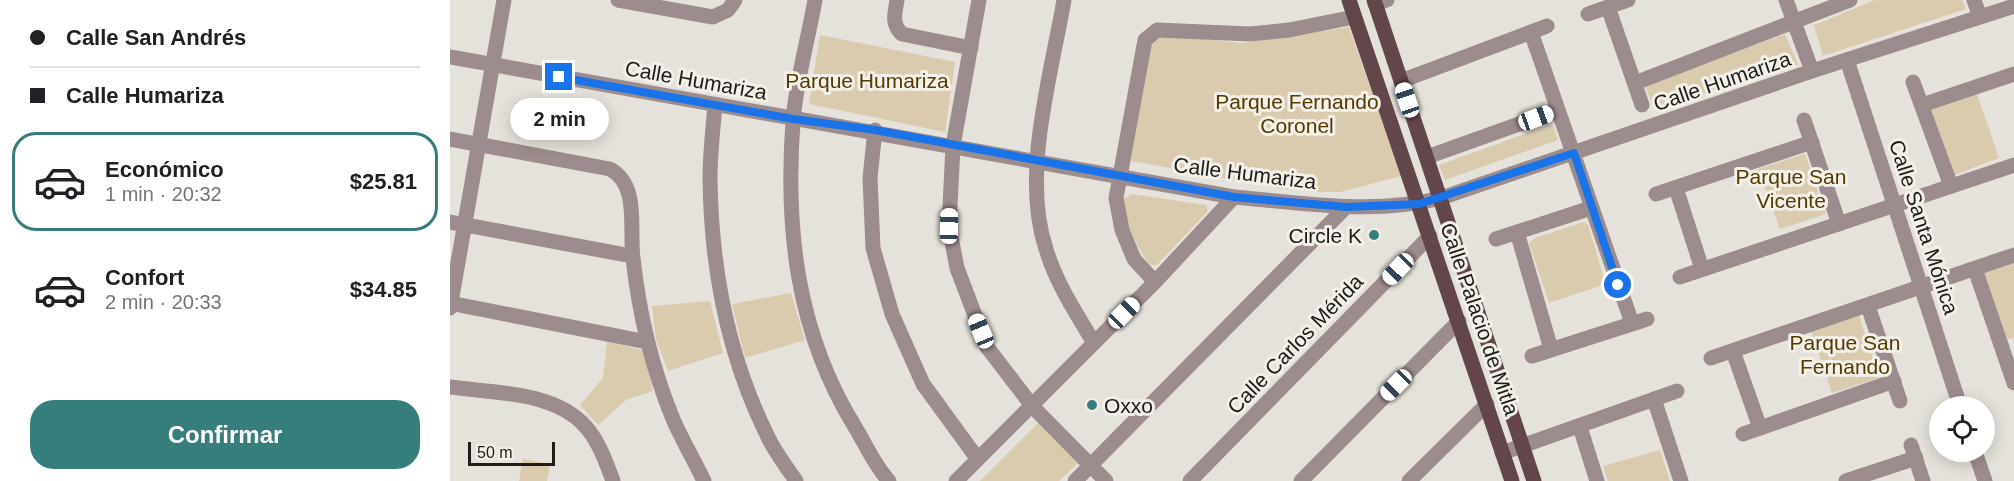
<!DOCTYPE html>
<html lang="es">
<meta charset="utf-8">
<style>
body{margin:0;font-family:Helvetica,sans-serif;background:#f6f6f6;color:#202124;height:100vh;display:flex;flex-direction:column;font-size:22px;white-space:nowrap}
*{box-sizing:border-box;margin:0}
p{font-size:20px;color:#757577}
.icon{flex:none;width:33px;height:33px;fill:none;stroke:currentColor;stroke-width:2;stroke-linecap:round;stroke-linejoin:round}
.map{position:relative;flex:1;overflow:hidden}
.details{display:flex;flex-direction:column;background:#fff;width:450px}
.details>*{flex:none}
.top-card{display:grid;align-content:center;height:132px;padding:0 30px;background:#fff}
.fabs{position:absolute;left:1479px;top:396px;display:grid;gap:12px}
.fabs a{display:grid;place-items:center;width:66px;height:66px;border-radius:50%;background:#fff;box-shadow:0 3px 15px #0003;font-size:30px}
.scale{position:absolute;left:18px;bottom:15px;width:87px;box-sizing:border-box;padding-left:6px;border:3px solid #1d1c19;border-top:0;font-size:16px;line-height:21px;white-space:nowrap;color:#1d1c19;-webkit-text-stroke:4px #f3efe9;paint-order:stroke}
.end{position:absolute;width:27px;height:27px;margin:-14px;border:8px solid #1a73e8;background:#fff;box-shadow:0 0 0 3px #fff}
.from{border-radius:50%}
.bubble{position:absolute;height:42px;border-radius:21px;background:#fff;box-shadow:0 3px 15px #0003;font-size:20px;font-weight:600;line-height:42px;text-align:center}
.car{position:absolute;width:18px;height:36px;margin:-18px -9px;border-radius:8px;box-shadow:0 0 4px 2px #0007;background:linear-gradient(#fff 24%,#345 0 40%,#fff 0 76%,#345 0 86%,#fff 0)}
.top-card b{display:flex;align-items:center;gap:21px;height:57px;font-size:22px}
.top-card b+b{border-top:2px solid #e0e0e0}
.top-card i{width:15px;height:15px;background:#202124}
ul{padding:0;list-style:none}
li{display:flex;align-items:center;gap:18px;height:99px;margin:0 12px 9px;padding:0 18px;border:3px solid transparent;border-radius:24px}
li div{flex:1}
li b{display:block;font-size:22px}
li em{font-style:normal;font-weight:600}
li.selected{border-color:#367e7b}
li>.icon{width:54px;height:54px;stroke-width:1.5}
.cta{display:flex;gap:12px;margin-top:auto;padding:12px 30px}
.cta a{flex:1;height:69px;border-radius:24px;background:#367e7b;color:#fff;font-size:24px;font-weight:600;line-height:69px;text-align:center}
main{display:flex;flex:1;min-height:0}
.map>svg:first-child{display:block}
.green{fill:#dacbaf}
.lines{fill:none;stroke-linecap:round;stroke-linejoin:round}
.minor{stroke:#9d8c8e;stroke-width:15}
.major{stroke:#63464a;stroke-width:15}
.route{stroke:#1a73e8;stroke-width:8}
.poi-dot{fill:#367e7b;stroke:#f3efe9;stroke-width:2}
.labels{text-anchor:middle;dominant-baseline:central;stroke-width:6;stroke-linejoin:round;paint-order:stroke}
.street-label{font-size:21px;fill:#1d1c19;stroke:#f3efe9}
.park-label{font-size:21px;fill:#533b00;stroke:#f3efe9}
.poi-label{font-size:21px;fill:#1d1c19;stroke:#f3efe9;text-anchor:end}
</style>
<main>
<section class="details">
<div class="top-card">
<b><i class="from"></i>Calle San Andrés</b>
<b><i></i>Calle Humariza</b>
</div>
<ul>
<li class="selected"><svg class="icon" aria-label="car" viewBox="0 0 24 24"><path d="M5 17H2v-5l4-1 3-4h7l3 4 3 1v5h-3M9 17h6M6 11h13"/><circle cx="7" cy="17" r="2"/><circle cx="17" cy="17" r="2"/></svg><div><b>Económico</b><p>1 min · 20:32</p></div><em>$25.81</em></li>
<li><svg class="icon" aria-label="car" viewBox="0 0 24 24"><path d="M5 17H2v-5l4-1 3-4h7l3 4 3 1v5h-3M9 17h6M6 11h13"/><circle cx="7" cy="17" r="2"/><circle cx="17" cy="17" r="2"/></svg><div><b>Confort</b><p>2 min · 20:33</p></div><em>$34.85</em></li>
</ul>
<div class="cta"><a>Confirmar</a></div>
</section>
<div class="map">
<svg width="1564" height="481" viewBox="0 0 1564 481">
<rect width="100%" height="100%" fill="#e5e2db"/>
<g class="green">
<polygon points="1425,0 1512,0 1516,9 1373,56 1364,25"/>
<polygon points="899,27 951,176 890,192 870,192 834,189 681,161 693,58 699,46 707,39 720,36 793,43"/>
<polygon points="1335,34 1348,65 1204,109 1195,85"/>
<polygon points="370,35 505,62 495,132 359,104"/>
<polygon points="1527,94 1549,158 1504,175 1481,109"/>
<polygon points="1102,124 1108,140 995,180 989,165"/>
<polygon points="1355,154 1376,214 1330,229 1308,169"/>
<path d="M682 194 756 205 758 211 707 265H700C686 246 675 224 673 199Z"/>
<polygon points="1133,222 1138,225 1156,284 1099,303 1079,243 1085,238"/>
<polygon points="1564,262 1564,338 1556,340 1533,273"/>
<polygon points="341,293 355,340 295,358 282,304"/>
<polygon points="260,301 273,353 218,371 206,340 202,306"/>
<polygon points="1409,315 1429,378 1382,393 1361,331"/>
<polygon points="157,342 193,350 203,391 176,400 148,425 130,405 153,378"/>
<polygon points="589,422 629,462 609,481 530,481"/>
<polygon points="1210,450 1220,481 1158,481 1153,466"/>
<polygon points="73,459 100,464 97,481 69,481"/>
</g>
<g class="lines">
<g class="minor">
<polyline points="168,0 263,17 278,10 285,0"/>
<path d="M365 0C358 40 346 81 343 121 335 230 347 333 405 427 416 445 425 466 439 481"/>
<path d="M447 0C445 13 441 24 452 34L521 48"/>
<polyline points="529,0 503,146 499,226 507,268 537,347 583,407 656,481"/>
<path d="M614 0C601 76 571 175 596 249 606 283 626 313 644 343"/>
<polyline points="1336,0 1362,71"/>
<polyline points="1524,0 1530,17"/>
<polyline points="925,4 937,0"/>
<polyline points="1158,7 1192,105"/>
<polyline points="1138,14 1178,0"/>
<polyline points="1081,32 1182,323"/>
<path d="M0 57 784 197C852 203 924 215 991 198L1362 71 1564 6"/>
<polyline points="1397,60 1510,406"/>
<polyline points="951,81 1097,26"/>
<polyline points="1463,82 1501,186"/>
<polyline points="1185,83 1400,0"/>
<path d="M265 105C263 129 260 154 260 178 261 266 278 356 317 435 324 451 336 466 346 481"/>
<polyline points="1472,105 1564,74"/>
<polyline points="1354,120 1389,224"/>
<polyline points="425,130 420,178 423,248 442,314 473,384 527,458"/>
<path d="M0 139 160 169C190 185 179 229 183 258 189 313 202 368 223 419 232 440 244 460 254 481"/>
<polyline points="977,157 1108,110"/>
<polyline points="1226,188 1252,269"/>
<polyline points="1206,194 1362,142"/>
<polyline points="0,222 182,256"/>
<polyline points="1067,232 1101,349"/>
<polyline points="1046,239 1141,208"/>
<polyline points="1525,269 1564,383"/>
<polyline points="1230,277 1564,165"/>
<polyline points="705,282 684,259 672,230 666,198 695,40 707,30 800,34 839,30 904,17"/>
<polyline points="0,303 197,342"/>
<polyline points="1418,306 1450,401"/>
<polyline points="0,308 54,0"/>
<polyline points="1283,351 1310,428"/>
<polyline points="1082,356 1197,319"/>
<polyline points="1261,358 1564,255"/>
<path d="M0 387C43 393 105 391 136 427 149 442 156 462 163 481"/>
<polyline points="1204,399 1231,481"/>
<polyline points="1130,427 1147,481"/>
<polyline points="1293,434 1444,381"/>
<polyline points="1461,445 1473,481"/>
<polyline points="1525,452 1535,481"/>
<polyline points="1052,453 1227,391"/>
<polyline points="506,481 705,282 784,197"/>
<polyline points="625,481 896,207"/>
<polyline points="740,481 980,236"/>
<polyline points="851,481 1009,321"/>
<polyline points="959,481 1037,404"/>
<polyline points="1396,481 1466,458"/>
</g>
<g class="major">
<polyline points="899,0 1062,481"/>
<polyline points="924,0 1084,481"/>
</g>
</g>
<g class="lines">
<polyline class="route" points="109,77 343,119 425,130 784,197 896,207 969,204 1124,153 1168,285"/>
</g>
<g class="poi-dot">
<circle cx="924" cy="235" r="6"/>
<circle cx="642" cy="405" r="6"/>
</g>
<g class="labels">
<g class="street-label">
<text transform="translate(246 80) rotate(10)">Calle Humariza</text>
<text transform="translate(1272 81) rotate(-19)">Calle Humariza</text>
<text transform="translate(795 173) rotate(7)">Calle Humariza</text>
<text transform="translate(1474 227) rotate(72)">Calle Santa Mónica</text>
<text transform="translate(1030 319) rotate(71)">Calle Palacio de Mitla</text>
<text transform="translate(845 344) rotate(-46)">Calle Carlos Mérida</text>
</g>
<g class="park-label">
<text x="417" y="80">Parque Humariza</text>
<text x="847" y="101">Parque Fernando<tspan x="847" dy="24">Coronel</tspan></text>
<text x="1341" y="176">Parque San<tspan x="1341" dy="24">Vicente</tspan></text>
<text x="1395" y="342">Parque San<tspan x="1395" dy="24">Fernando</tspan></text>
</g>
<g class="poi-label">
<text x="912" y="235">Circle K</text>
<text x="654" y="405" text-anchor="start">Oxxo</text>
</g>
</g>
</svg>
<div class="fabs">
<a><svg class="icon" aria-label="locate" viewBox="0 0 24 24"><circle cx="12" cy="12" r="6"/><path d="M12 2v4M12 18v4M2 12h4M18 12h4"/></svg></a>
</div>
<div class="scale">50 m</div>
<i class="end from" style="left:1168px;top:285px"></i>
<i class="end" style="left:109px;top:77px"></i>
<div class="bubble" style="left:60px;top:98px;width:99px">2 min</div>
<i class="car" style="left:957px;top:100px;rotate:341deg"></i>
<i class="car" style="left:1086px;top:118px;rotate:70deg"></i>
<i class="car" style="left:499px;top:226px;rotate:1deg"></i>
<i class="car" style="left:948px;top:269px;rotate:224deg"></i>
<i class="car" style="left:674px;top:313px;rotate:45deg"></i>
<i class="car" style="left:531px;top:331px;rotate:337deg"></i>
<i class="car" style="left:946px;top:385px;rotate:225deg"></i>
</div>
</main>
